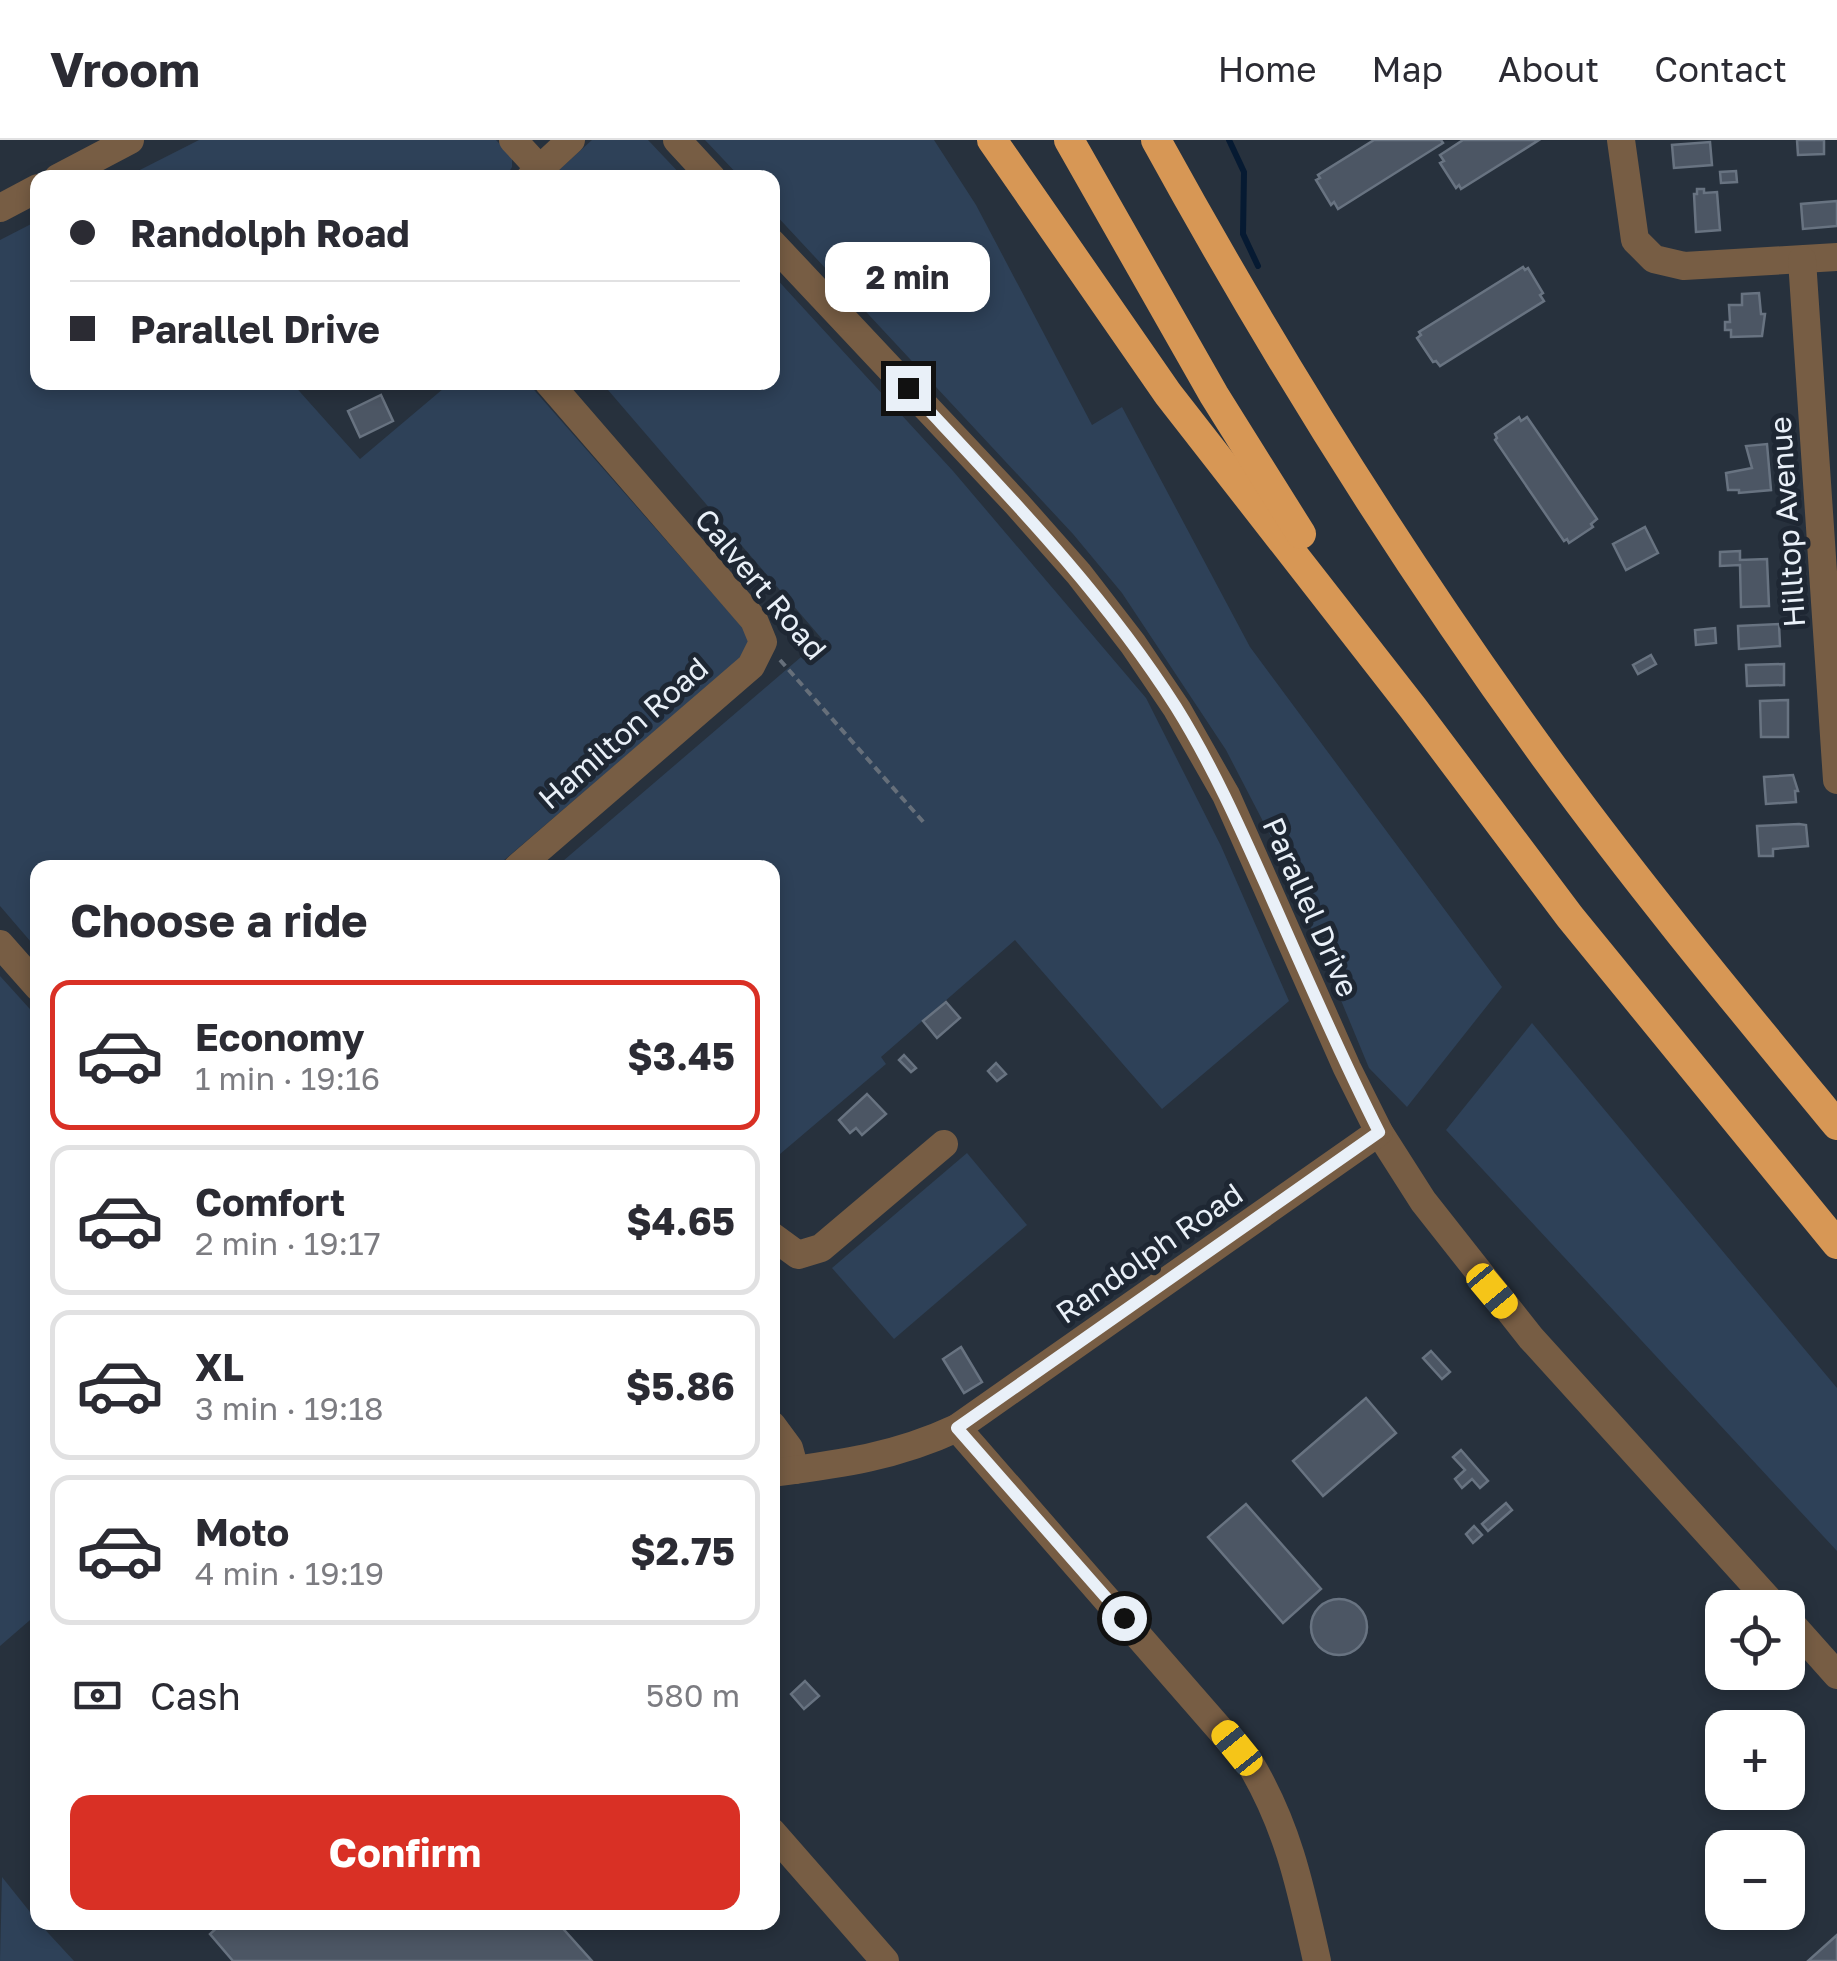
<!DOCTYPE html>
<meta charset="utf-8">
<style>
body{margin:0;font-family:"Golos Text",sans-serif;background:#f2f2f3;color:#2b2b33;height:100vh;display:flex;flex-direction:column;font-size:38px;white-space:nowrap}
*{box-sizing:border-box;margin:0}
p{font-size:32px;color:#7c7c81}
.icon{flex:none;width:55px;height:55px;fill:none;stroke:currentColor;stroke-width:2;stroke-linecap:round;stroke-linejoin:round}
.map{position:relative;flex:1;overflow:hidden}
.details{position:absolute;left:30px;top:720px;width:750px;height:1070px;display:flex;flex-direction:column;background:#fff;border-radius:20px;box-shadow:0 5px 15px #0003}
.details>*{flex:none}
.banner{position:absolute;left:30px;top:30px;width:750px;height:220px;border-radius:20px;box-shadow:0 5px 15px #0003;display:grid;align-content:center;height:220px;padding:0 40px;background:#fff}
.fabs{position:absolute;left:1705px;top:1450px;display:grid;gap:20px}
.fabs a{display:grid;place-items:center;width:100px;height:100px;border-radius:20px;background:#fff;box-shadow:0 5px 15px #0003;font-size:50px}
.end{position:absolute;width:45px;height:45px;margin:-22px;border:12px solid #e9f0f8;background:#111;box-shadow:0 0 0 5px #111}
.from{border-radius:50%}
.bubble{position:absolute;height:70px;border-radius:20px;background:#fff;box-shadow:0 5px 15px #0003;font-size:32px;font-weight:700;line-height:70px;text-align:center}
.car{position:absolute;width:30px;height:60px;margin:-30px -15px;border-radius:12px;box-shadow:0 0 8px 2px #0007;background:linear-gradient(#f5c518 24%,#345 0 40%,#f5c518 0 76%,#345 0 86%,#f5c518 0)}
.banner b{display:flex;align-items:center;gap:35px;height:95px;font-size:38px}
.banner b+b{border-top:2px solid #e1e1e2}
.banner i{width:25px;height:25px;background:#2b2b33}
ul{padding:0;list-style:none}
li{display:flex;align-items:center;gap:30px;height:150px;margin:0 20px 15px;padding:0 20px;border:5px solid #e1e1e2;border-radius:20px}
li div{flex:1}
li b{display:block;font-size:38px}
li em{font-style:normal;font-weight:700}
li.active{border-color:#d93025}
li>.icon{width:90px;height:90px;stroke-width:1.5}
h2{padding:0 40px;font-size:45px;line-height:120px}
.pay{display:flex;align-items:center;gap:25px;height:110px;padding:0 40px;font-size:38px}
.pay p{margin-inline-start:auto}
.primary-button{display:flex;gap:20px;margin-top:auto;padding:20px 40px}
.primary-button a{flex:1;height:115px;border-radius:20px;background:#d93025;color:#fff;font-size:40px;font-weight:700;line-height:115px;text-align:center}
header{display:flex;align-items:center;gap:60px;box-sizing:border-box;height:140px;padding:0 50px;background:#fff;border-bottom:2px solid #e1e1e2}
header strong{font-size:48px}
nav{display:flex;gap:55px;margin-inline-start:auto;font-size:35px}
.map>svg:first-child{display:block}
.green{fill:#2e4158}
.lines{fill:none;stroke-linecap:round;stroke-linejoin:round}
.stream{stroke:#061a32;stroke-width:6}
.building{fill:#4c5664;stroke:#687381;stroke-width:2.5}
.path{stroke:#666f7a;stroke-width:4;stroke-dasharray:8 5;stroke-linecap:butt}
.minor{stroke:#775d44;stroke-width:28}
.highway{stroke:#d79755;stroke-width:30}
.route{stroke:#e9f0f8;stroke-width:12}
.labels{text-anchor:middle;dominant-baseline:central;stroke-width:10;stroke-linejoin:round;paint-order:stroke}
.street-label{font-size:30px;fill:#e9f0f8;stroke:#1e2733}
</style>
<header>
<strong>Vroom</strong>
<nav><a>Home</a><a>Map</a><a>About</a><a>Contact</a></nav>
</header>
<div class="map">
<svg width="1837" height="1821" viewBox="0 0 1837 1821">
<rect width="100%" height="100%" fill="#27313d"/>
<g class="green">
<polygon points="199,0 496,0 512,17 512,27 506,37 124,38"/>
<polygon points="592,0 648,0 683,37 550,38"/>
<polygon points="705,0 934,0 976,65 1092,285 1122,267 1250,507 1502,847 1407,967 1369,928 1283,720 1226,610 1122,453 1073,394 773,72 772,38 740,37"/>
<polygon points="37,81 38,242 292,243 360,319 450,243 528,243 757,504 496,727 38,728 37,809 0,766 0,100"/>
<polygon points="773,135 953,331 1146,558 1221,706 1289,861 1162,969 1015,800 881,917 886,924 773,1020 772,728 556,727 822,499 602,243 772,242"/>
<polygon points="0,836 38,878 37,1474 0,1506"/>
<polygon points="1532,883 1837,1248 1837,1411 1446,990"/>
<polygon points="967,1013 1027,1085 894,1199 832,1128"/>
<polygon points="2,1737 38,1782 74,1821 0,1821"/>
</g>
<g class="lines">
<polyline class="stream" points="1229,0 1244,32 1243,94 1258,126"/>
</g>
<g class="building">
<polygon points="1374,0 1441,0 1443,3 1338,69 1334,62 1331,65 1316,40 1320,38 1318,35"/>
<polygon points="1463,0 1539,0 1461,49 1459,45 1456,48 1440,23 1444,21 1440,15"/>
<polygon points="1797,0 1824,0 1824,14 1798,15"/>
<polygon points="1710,2 1712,25 1674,28 1672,5"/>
<polygon points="1736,31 1737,42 1721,43 1720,32"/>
<polygon points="1697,49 1704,49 1704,53 1717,52 1720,90 1696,92 1694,54 1697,54"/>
<polygon points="1837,61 1837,86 1803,89 1801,64"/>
<polygon points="1523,127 1525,130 1528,128 1543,153 1540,155 1544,161 1440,226 1436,221 1433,222 1417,198 1421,195 1419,192"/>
<polygon points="1759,153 1761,174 1765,174 1762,196 1731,197 1731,190 1725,190 1725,182 1730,182 1729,165 1742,165 1742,154"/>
<polygon points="381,255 393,281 360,297 348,271"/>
<polygon points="1519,277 1521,281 1527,277 1597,379 1591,384 1593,387 1569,403 1567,399 1564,401 1495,300 1497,298 1495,294"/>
<polygon points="1767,304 1771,350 1739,353 1739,350 1728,350 1726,333 1752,328 1746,306"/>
<polygon points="1645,387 1658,413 1626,430 1613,404"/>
<polygon points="1740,411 1740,420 1767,419 1769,466 1741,467 1740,425 1720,426 1720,412"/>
<polygon points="1779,484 1780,506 1739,509 1738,486"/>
<polygon points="1715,488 1716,503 1696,505 1695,490"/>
<polygon points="1651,515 1656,524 1638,534 1633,525"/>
<polygon points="1784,524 1784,545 1747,546 1746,525"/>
<polygon points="1788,560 1788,597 1761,597 1760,561"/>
<polygon points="1793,635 1798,651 1795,651 1796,662 1766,664 1764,637"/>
<polygon points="1799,684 1806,685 1808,706 1773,709 1773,716 1759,716 1757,686"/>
<polygon points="946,862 960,878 937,898 923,881"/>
<polygon points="904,915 916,928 911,932 899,920"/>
<polygon points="996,923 1006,934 997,941 988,931"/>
<polygon points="867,954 886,974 862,995 856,988 850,993 839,980"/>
<polygon points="961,1207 982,1242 964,1253 943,1219"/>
<polygon points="1431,1211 1450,1232 1442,1239 1423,1218"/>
<polygon points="1366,1258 1396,1293 1323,1356 1293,1321"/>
<polygon points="1461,1310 1488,1341 1480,1348 1472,1339 1462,1348 1455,1339 1465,1330 1453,1317"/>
<polygon points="1506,1363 1512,1370 1488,1391 1482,1384"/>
<polygon points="1246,1364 1321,1449 1283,1483 1208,1397"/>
<polygon points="1474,1386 1482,1395 1473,1403 1466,1394"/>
<circle cx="1339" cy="1487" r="28"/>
<polygon points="805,1541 819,1556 804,1569 791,1554"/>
<polygon points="223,1782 557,1782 592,1821 233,1821 210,1794"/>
<polygon points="1837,1795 1837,1821 1808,1821"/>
</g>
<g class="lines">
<polyline class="path" points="780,520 926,685"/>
<g class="minor">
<polyline points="513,0 539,28"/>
<polyline points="677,0 712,38"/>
<polyline points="1621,0 1635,100 1654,119 1684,126 1837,117"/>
<polyline points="58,38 130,0"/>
<polyline points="530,38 571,0"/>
<polyline points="0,68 38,48"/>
<polyline points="772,103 1017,364 1079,434 1133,504 1177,569 1226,655 1347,928 1379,992 1423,1061 1531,1198 1776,1468"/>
<polyline points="1802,120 1837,640"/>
<polyline points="517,728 751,526 763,502 754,480 548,242"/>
<polyline points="0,804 38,847"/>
<polyline points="772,1096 798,1115 821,1108 944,1004"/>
<polyline points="772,1285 789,1308 795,1330"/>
<path d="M957 1288 1251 1625C1289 1689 1301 1750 1317 1821"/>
<path d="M772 1333C840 1324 895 1317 957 1288L1379 992"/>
<polyline points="1788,1480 1837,1535"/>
<polyline points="772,1692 885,1821"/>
</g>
<g class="highway">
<polyline points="992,0 1168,254 1413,568 1570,777 1837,1104"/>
<polyline points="1069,0 1214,255 1301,394"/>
<path d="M1156 0C1274 215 1405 424 1549 622 1640 747 1739 866 1837 985"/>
</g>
</g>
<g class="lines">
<path class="route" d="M908 248C1003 350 1101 449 1176 567 1214 628 1242 692 1271 757 1306 836 1340 915 1379 992L957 1288 1124 1478"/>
</g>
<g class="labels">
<g class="street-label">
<text transform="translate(1787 382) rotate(-94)">Hilltop Avenue</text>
<text transform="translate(761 444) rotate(50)">Calvert Road</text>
<text transform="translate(623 593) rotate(-41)">Hamilton Road</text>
<text transform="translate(1311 767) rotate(66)">Parallel Drive</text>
<text transform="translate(1149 1113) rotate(-35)">Randolph Road</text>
</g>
</g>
</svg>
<div class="fabs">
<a><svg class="icon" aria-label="locate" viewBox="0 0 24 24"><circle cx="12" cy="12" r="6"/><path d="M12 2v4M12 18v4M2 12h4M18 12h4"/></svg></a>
<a>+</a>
<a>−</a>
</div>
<i class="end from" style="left:1124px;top:1478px"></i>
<i class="end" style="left:908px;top:248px"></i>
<div class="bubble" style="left:825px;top:102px;width:165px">2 min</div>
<i class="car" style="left:1492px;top:1151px;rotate:140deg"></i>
<i class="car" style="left:1237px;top:1608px;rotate:321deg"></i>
<div class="banner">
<b><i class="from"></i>Randolph Road</b>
<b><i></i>Parallel Drive</b>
</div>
<section class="details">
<h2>Choose a ride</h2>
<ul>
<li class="active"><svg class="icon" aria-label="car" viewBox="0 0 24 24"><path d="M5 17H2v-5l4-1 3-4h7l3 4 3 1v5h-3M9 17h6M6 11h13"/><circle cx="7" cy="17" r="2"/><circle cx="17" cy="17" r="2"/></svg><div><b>Economy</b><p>1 min · 19:16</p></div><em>$3.45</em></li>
<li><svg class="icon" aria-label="car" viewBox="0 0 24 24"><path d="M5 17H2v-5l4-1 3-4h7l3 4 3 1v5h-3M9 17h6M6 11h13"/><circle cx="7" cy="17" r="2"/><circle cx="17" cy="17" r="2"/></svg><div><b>Comfort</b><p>2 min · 19:17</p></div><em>$4.65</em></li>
<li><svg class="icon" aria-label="car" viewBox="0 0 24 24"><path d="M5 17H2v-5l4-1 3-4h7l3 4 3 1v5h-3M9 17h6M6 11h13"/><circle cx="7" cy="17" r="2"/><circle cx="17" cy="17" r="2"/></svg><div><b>XL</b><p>3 min · 19:18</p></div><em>$5.86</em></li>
<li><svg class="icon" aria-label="car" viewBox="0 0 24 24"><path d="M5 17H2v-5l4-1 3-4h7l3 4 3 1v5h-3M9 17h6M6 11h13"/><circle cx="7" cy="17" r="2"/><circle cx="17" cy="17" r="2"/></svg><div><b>Moto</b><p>4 min · 19:19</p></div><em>$2.75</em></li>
</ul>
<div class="pay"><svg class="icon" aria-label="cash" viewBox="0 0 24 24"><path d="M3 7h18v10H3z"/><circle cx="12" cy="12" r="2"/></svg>Cash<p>580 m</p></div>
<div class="primary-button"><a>Confirm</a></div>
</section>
</div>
